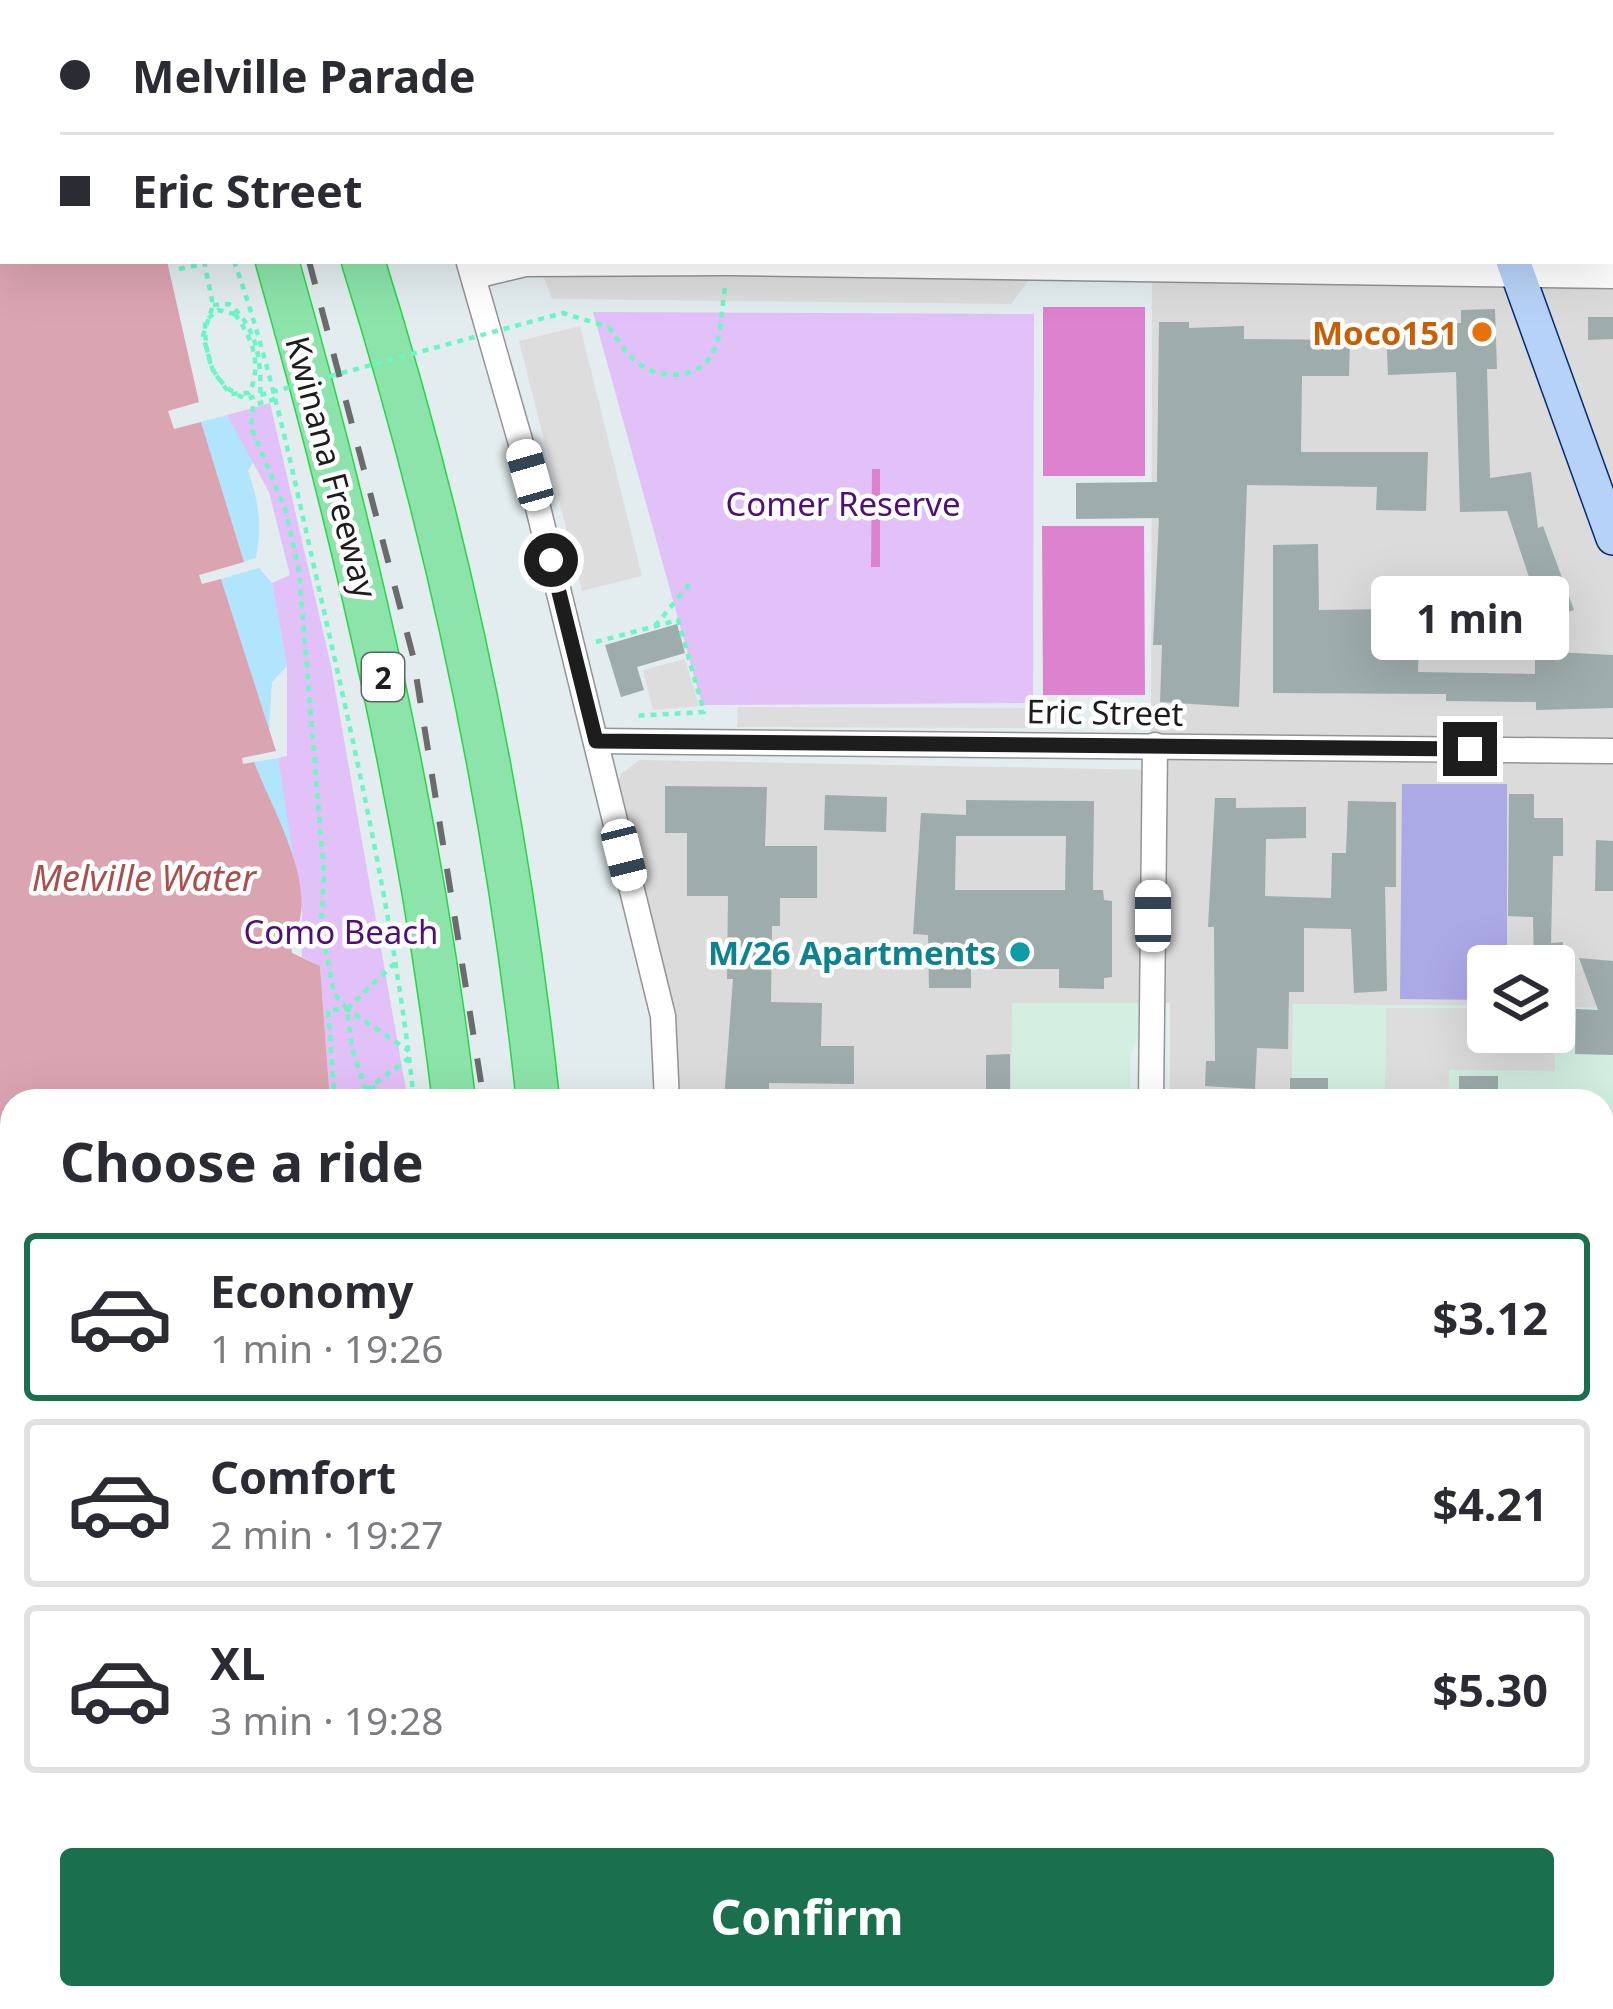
<!DOCTYPE html>
<meta charset="utf-8">
<style>
body{margin:0;font-family:"Noto Sans",sans-serif;background:#f7f7f7;color:#2b2b33;height:100vh;display:flex;flex-direction:column;font-size:45px;white-space:nowrap}
*{box-sizing:border-box;margin:0}
p{font-size:39px;color:#7c7c81}
.icon{flex:none;width:66px;height:66px;fill:none;stroke:currentColor;stroke-width:2;stroke-linecap:round;stroke-linejoin:round}
.map{position:relative;flex:1;overflow:hidden}
.drawer{position:absolute;left:0px;top:1089px;width:1614px;height:921px;display:flex;flex-direction:column;background:#fff;border-radius:36px 36px 0 0;box-shadow:0 12px 48px #0002}
.drawer>*{flex:none}
.top-card{position:absolute;left:0px;top:0px;width:1614px;height:264px;box-shadow:0 12px 48px #0002;display:grid;align-content:center;height:264px;padding:0 60px;background:#fff}
.fabs{position:absolute;left:1467px;top:945px;display:grid;gap:24px}
.fabs a{display:grid;place-items:center;width:108px;height:108px;border-radius:12px;background:#fff;box-shadow:0 12px 48px #0002;font-size:60px}
.end{position:absolute;width:54px;height:54px;margin:-27px;border:15px solid #1d1d1d;background:#fff;box-shadow:0 0 0 6px #fff}
.from{border-radius:50%}
.bubble{position:absolute;height:84px;border-radius:12px;background:#fff;box-shadow:0 12px 48px #0002;font-size:39px;font-weight:700;line-height:84px;text-align:center}
.car{position:absolute;width:36px;height:72px;margin:-36px -18px;border-radius:15px;box-shadow:0 0 9px 3px #0007;background:linear-gradient(#fff 24%,#345 0 40%,#fff 0 76%,#345 0 86%,#fff 0)}
.top-card b{display:flex;align-items:center;gap:42px;height:114px;font-size:45px}
.top-card b+b{border-top:3px solid #e1e1e2}
.top-card i{width:30px;height:30px;background:#2b2b33}
ul{padding:0;list-style:none}
li{display:flex;align-items:center;gap:36px;height:168px;margin:0 24px 18px;padding:0 36px;border:6px solid #e1e1e2;border-radius:12px}
li div{flex:1}
li b{display:block;font-size:45px}
li em{font-style:normal;font-weight:700}
li.current{border-color:#1a704c}
li>.icon{width:108px;height:108px;stroke-width:1.5}
h2{padding:0 60px;font-size:54px;line-height:144px}
.primary-button{display:flex;gap:24px;margin-top:auto;padding:24px 60px}
.primary-button a{flex:1;height:138px;border-radius:12px;background:#1a704c;color:#fff;font-size:48px;font-weight:700;line-height:138px;text-align:center}
.map>svg:first-child{display:block}
.residential{fill:#dadbda}
.commercial{fill:#d2efe2}
.grass{fill:#aca9e7}
.sand{fill:#b1e4fd}
.park{fill:#e2c0f8}
.pitch{fill:#dc82cf}
.parking{fill:#ddd}
.water{fill:#dba4b1}
.building{fill:#9eacac;fill-rule:evenodd}
.lines{fill:none;stroke-linecap:round;stroke-linejoin:round}
.street-casing{stroke:#949494;stroke-width:27}
.secondary-casing{stroke:#072d70;stroke-width:36}
.highway-casing{stroke:#28d448;stroke-width:45}
.path{stroke:#6bf6c4;stroke-width:4.5;stroke-dasharray:6 6;stroke-linecap:butt}
.street{stroke:#fff;stroke-width:24}
.secondary{stroke:#b7d2f8;stroke-width:33}
.highway{stroke:#8ce4aa;stroke-width:42}
.rail{stroke:#6b6b6b;stroke-width:6;stroke-dasharray:24 24;stroke-linecap:butt}
.path-bridge{stroke:#6bf6c4;stroke-width:4.5;stroke-dasharray:6 6;stroke-linecap:butt}
.route{stroke:#1d1d1d;stroke-width:15}
.food-dot{fill:#e8710a;stroke:#fff;stroke-width:4.5}
.culture-dot{fill:#0f9aa8;stroke:#fff;stroke-width:4.5}
.labels{text-anchor:middle;dominant-baseline:central;stroke-width:9;stroke-linejoin:round;paint-order:stroke}
.shield{fill:#fff;stroke:#616161;stroke-width:3}
.shield-label{font-size:30px;font-weight:bold;fill:#1d1d1d}
.food-label{font-size:33px;font-weight:bold;fill:#c56008;stroke:#fff;text-anchor:end}
.street-label{font-size:33px;fill:#1d1d1d;stroke:#fff}
.park-label{font-size:33px;fill:#4f0e78;stroke:#fff}
.culture-label{font-size:33px;font-weight:bold;fill:#0d838f;stroke:#fff;text-anchor:end}
.water-label{font-size:36px;font-style:italic;fill:#aa4f4c;stroke:#fff}
</style>
<div class="map">
<svg width="1613" height="2009" viewBox="0 0 1613 2009">
<rect width="100%" height="100%" fill="#e3ecee"/>
<g class="residential">
<polygon points="386,0 1613,0 1613,1008 1554,1007 1554,966 1488,966 1488,1006 1293,1004 1292,1101 1170,1101 1170,1003 1013,1003 1011,1101 677,1101 674,1010 618,786 621,774 640,760 1151,770 1152,261 1611,261 1611,3"/>
<polygon points="1602,1479 1613,1479 1613,2009 682,2009 682,1998 1602,1998"/>
</g>
<g class="commercial">
<polygon points="1012,1003 1142,1003 1142,1025 1130,1057 1130,1101 1011,1101"/>
<polygon points="1293,1004 1488,1006 1488,1032 1554,1032 1554,1007 1613,1008 1613,1230 1602,1230 1602,1101 1292,1101"/>
<polygon points="1613,1254 1613,1479 1602,1479 1602,1255"/>
</g>
<polygon class="grass" points="1402,784 1507,784 1507,966 1488,966 1488,1000 1400,999"/>
<g class="sand">
<path d="M227 415 255 459 248 471C259 502 262 526 256 558L244 562 201 422Z"/>
<polygon points="259,568 272,583 287,666 272,682 269,730 221,579"/>
<polygon points="278,758 297,874 254,762"/>
</g>
<g class="park">
<polygon points="593,312 1034,314 1033,703 702,705"/>
<polygon points="270,403 331,666 408,1101 330,1101 320,966 302,957 302,913 278,758 287,756 287,666 272,583 290,575 269,492 227,415"/>
</g>
<g class="pitch">
<rect x="1043" y="307" width="102" height="169"/>
<polygon points="872,469 880,469 880,567 871,567"/>
<polygon points="1042,526 1144,526 1145,695 1043,695"/>
</g>
<g class="parking">
<polygon points="543,275 1029,280 1011,304 552,299"/>
<polygon points="580,326 642,576 582,591 519,341"/>
<polygon points="685,659 699,706 653,710 643,670"/>
<polygon points="738,707 1032,708 1032,728 737,727"/>
<polygon points="1386,1008 1488,1008 1488,1032 1554,1032 1555,1009 1555,1071 1449,1070 1448,1101 1385,1101"/>
</g>
<path class="water" d="M0 0 111 3H3V261H167L199 402 168 411 174 429 201 422 244 562 199 575 202 584 221 579 276 751 242 758 243 764 254 762C271 807 314 878 298 926L280 927V932L289 933 292 953 320 966 330 1101H12V1998H394L393 2009H0Z"/>
<g class="building">
<polygon points="1495,309 1497,369 1487,369 1490,478 1531,472 1538,528 1543,526 1574,610 1495,636 1419,635 1418,672 1535,674 1535,651 1613,655 1613,708 1536,710 1536,702 1446,701 1446,694 1273,693 1273,545 1318,544 1319,610 1539,607 1507,511 1460,512 1456,372 1388,375 1386,325 1461,323 1461,310"/>
<polygon points="1588,317 1613,317 1613,339 1588,340"/>
<polygon points="1159,322 1189,322 1189,328 1244,326 1244,339 1350,340 1349,376 1302,376 1301,452 1428,452 1426,511 1376,510 1377,487 1247,485 1239,707 1160,702 1162,645 1153,645 1159,518 1076,519 1076,483 1157,482"/>
<polygon points="677,624 685,653 637,667 644,690 621,697 605,645"/>
<polygon points="665,786 767,787 765,846 817,846 817,898 780,898 780,926 772,926 771,1002 822,1003 821,1046 854,1046 854,1084 769,1083 769,1101 724,1101 733,979 727,979 728,896 687,896 687,833 665,833"/>
<polygon points="1509,794 1534,794 1534,818 1563,818 1563,856 1553,856 1551,943 1563,942 1563,961 1551,966 1534,966 1533,917 1508,916"/>
<polygon points="825,795 887,797 886,832 824,830"/>
<polygon points="1215,798 1236,798 1236,808 1306,807 1306,838 1266,839 1265,896 1331,898 1332,853 1346,853 1348,801 1396,802 1396,887 1385,887 1387,991 1354,993 1351,929 1304,928 1304,992 1289,992 1288,1049 1257,1048 1255,1089 1205,1086 1206,1061 1215,1061 1214,927 1208,927"/>
<path d="M966 800 1094 801 1093 890H1103L1104 900 1112 901V977L1104 978V989L1059 988V969H971V988H929L928 935 913 934 921 813 966 815ZM956 836H1066L1065 890H955Z"/>
<polygon points="1596,840 1613,841 1613,891 1595,891"/>
<polygon points="1579,958 1613,961 1613,1055 1575,1054 1576,1009 1598,1010"/>
<polygon points="1010,1054 1010,1101 986,1101 986,1055"/>
<rect x="1459" y="1076" width="39" height="25"/>
<rect x="1290" y="1078" width="38" height="23"/>
</g>
<g class="lines">
<defs>
<g id="street">
<polyline points="358,0 359,3"/>
<polyline points="469,263 530,475 663,1016 667,1101"/>
<polyline points="475,276 525,264 730,263 1613,276"/>
<polyline points="596,741 1613,751"/>
<polyline points="1151,1101 1155,745"/>
<polyline points="1602,1240 1613,1240"/>
<polyline points="1602,1714 1613,1714"/>
<polyline points="1146,1998 1146,2009"/>
<polyline points="666,2009 666,1998"/>
</g>
<g id="secondary">
<polyline points="1416,0 1417,3"/>
<polyline points="1513,261 1613,538"/>
</g>
<g id="highway">
<polyline points="189,0 190,3"/>
<polyline points="277,0 278,3"/>
<path d="M277 261C355 537 420 816 454 1101"/>
<path d="M363 261C448 532 508 818 538 1101"/>
<polyline points="483,2009 484,1998"/>
<polyline points="561,2009 561,1998"/>
</g>
</defs>
<use href="#street" class="street-casing"/>
<use href="#secondary" class="secondary-casing"/>
<use href="#highway" class="highway-casing"/>
<g class="path">
<polyline points="133,0 135,3"/>
<path d="M204 261 213 305 203 336 213 371 230 394 249 393C263 365 252 338 235 314"/>
<path d="M234 261C272 367 294 479 319 589 357 757 396 929 414 1101"/>
<polyline points="179,269 204,264"/>
<path d="M213 305 229 304C258 328 262 363 260 399"/>
<path d="M609 327C616 337 623 349 632 358 654 381 701 382 714 350 723 330 721 305 726 283"/>
<polyline points="275,399 253,405 251,427 286,511 299,571 324,875 321,926 334,993 347,1009 352,1048 366,1090 352,1101"/>
<polyline points="655,626 692,581"/>
<polyline points="596,642 678,620 704,712 633,716"/>
<polyline points="347,1009 395,963"/>
<polyline points="372,1086 384,1101"/>
<polyline points="366,1090 409,1058"/>
<polyline points="335,1101 328,1010 347,1009 409,1051"/>
<polyline points="0,1225 12,1225"/>
<polyline points="424,2009 425,1998"/>
<polyline points="438,2009 439,1998"/>
</g>
<use href="#street" class="street"/>
<use href="#secondary" class="secondary"/>
<use href="#highway" class="highway"/>
<g class="rail">
<polyline points="236,0 237,3"/>
<polyline points="309,261 413,656 484,1101"/>
<polyline points="508,2009 509,1998"/>
</g>
<path class="path-bridge" d="M235 314 218 310 205 321C205 358 211 383 246 399L563 313 609 327"/>
</g>
<g class="lines">
<polyline class="route" points="551,560 596,741 1470,749"/>
</g>
<circle class="food-dot" cx="1482" cy="332" r="12"/>
<circle class="culture-dot" cx="1020" cy="952" r="12"/>
<g class="labels">
<rect class="shield" x="362" y="653" width="42" height="48" rx="9"/>
<g class="shield-label">
<text x="383" y="677">2</text>
</g>
<g class="food-label">
<text x="1458" y="332">Moco151</text>
</g>
<g class="street-label">
<text transform="translate(332 467) rotate(75)">Kwinana Freeway</text>
<text transform="translate(1105 712) rotate(1)">Eric Street</text>
</g>
<g class="park-label">
<text x="843" y="503">Comer Reserve</text>
<text x="341" y="931">Como Beach</text>
</g>
<g class="culture-label">
<text x="996" y="952">M/26 Apartments</text>
</g>
<g class="water-label">
<text x="144" y="877">Melville Water</text>
</g>
</g>
</svg>
<div class="fabs">
<a><svg class="icon" aria-label="layers" viewBox="0 0 24 24"><path d="M12 4l9 5-9 5-9-5zM3 14l9 5 9-5"/></svg></a>
</div>
<i class="end from" style="left:551px;top:560px"></i>
<i class="end" style="left:1470px;top:749px"></i>
<div class="bubble" style="left:1371px;top:576px;width:198px">1 min</div>
<i class="car" style="left:530px;top:475px;rotate:344deg"></i>
<i class="car" style="left:624px;top:855px;rotate:166deg"></i>
<i class="car" style="left:1153px;top:916px;rotate:0deg"></i>
<div class="top-card">
<b><i class="from"></i>Melville Parade</b>
<b><i></i>Eric Street</b>
</div>
<section class="drawer">
<h2>Choose a ride</h2>
<ul>
<li class="current"><svg class="icon" aria-label="car" viewBox="0 0 24 24"><path d="M5 17H2v-5l4-1 3-4h7l3 4 3 1v5h-3M9 17h6M6 11h13"/><circle cx="7" cy="17" r="2"/><circle cx="17" cy="17" r="2"/></svg><div><b>Economy</b><p>1 min · 19:26</p></div><em>$3.12</em></li>
<li><svg class="icon" aria-label="car" viewBox="0 0 24 24"><path d="M5 17H2v-5l4-1 3-4h7l3 4 3 1v5h-3M9 17h6M6 11h13"/><circle cx="7" cy="17" r="2"/><circle cx="17" cy="17" r="2"/></svg><div><b>Comfort</b><p>2 min · 19:27</p></div><em>$4.21</em></li>
<li><svg class="icon" aria-label="car" viewBox="0 0 24 24"><path d="M5 17H2v-5l4-1 3-4h7l3 4 3 1v5h-3M9 17h6M6 11h13"/><circle cx="7" cy="17" r="2"/><circle cx="17" cy="17" r="2"/></svg><div><b>XL</b><p>3 min · 19:28</p></div><em>$5.30</em></li>
</ul>
<div class="primary-button"><a>Confirm</a></div>
</section>
</div>
